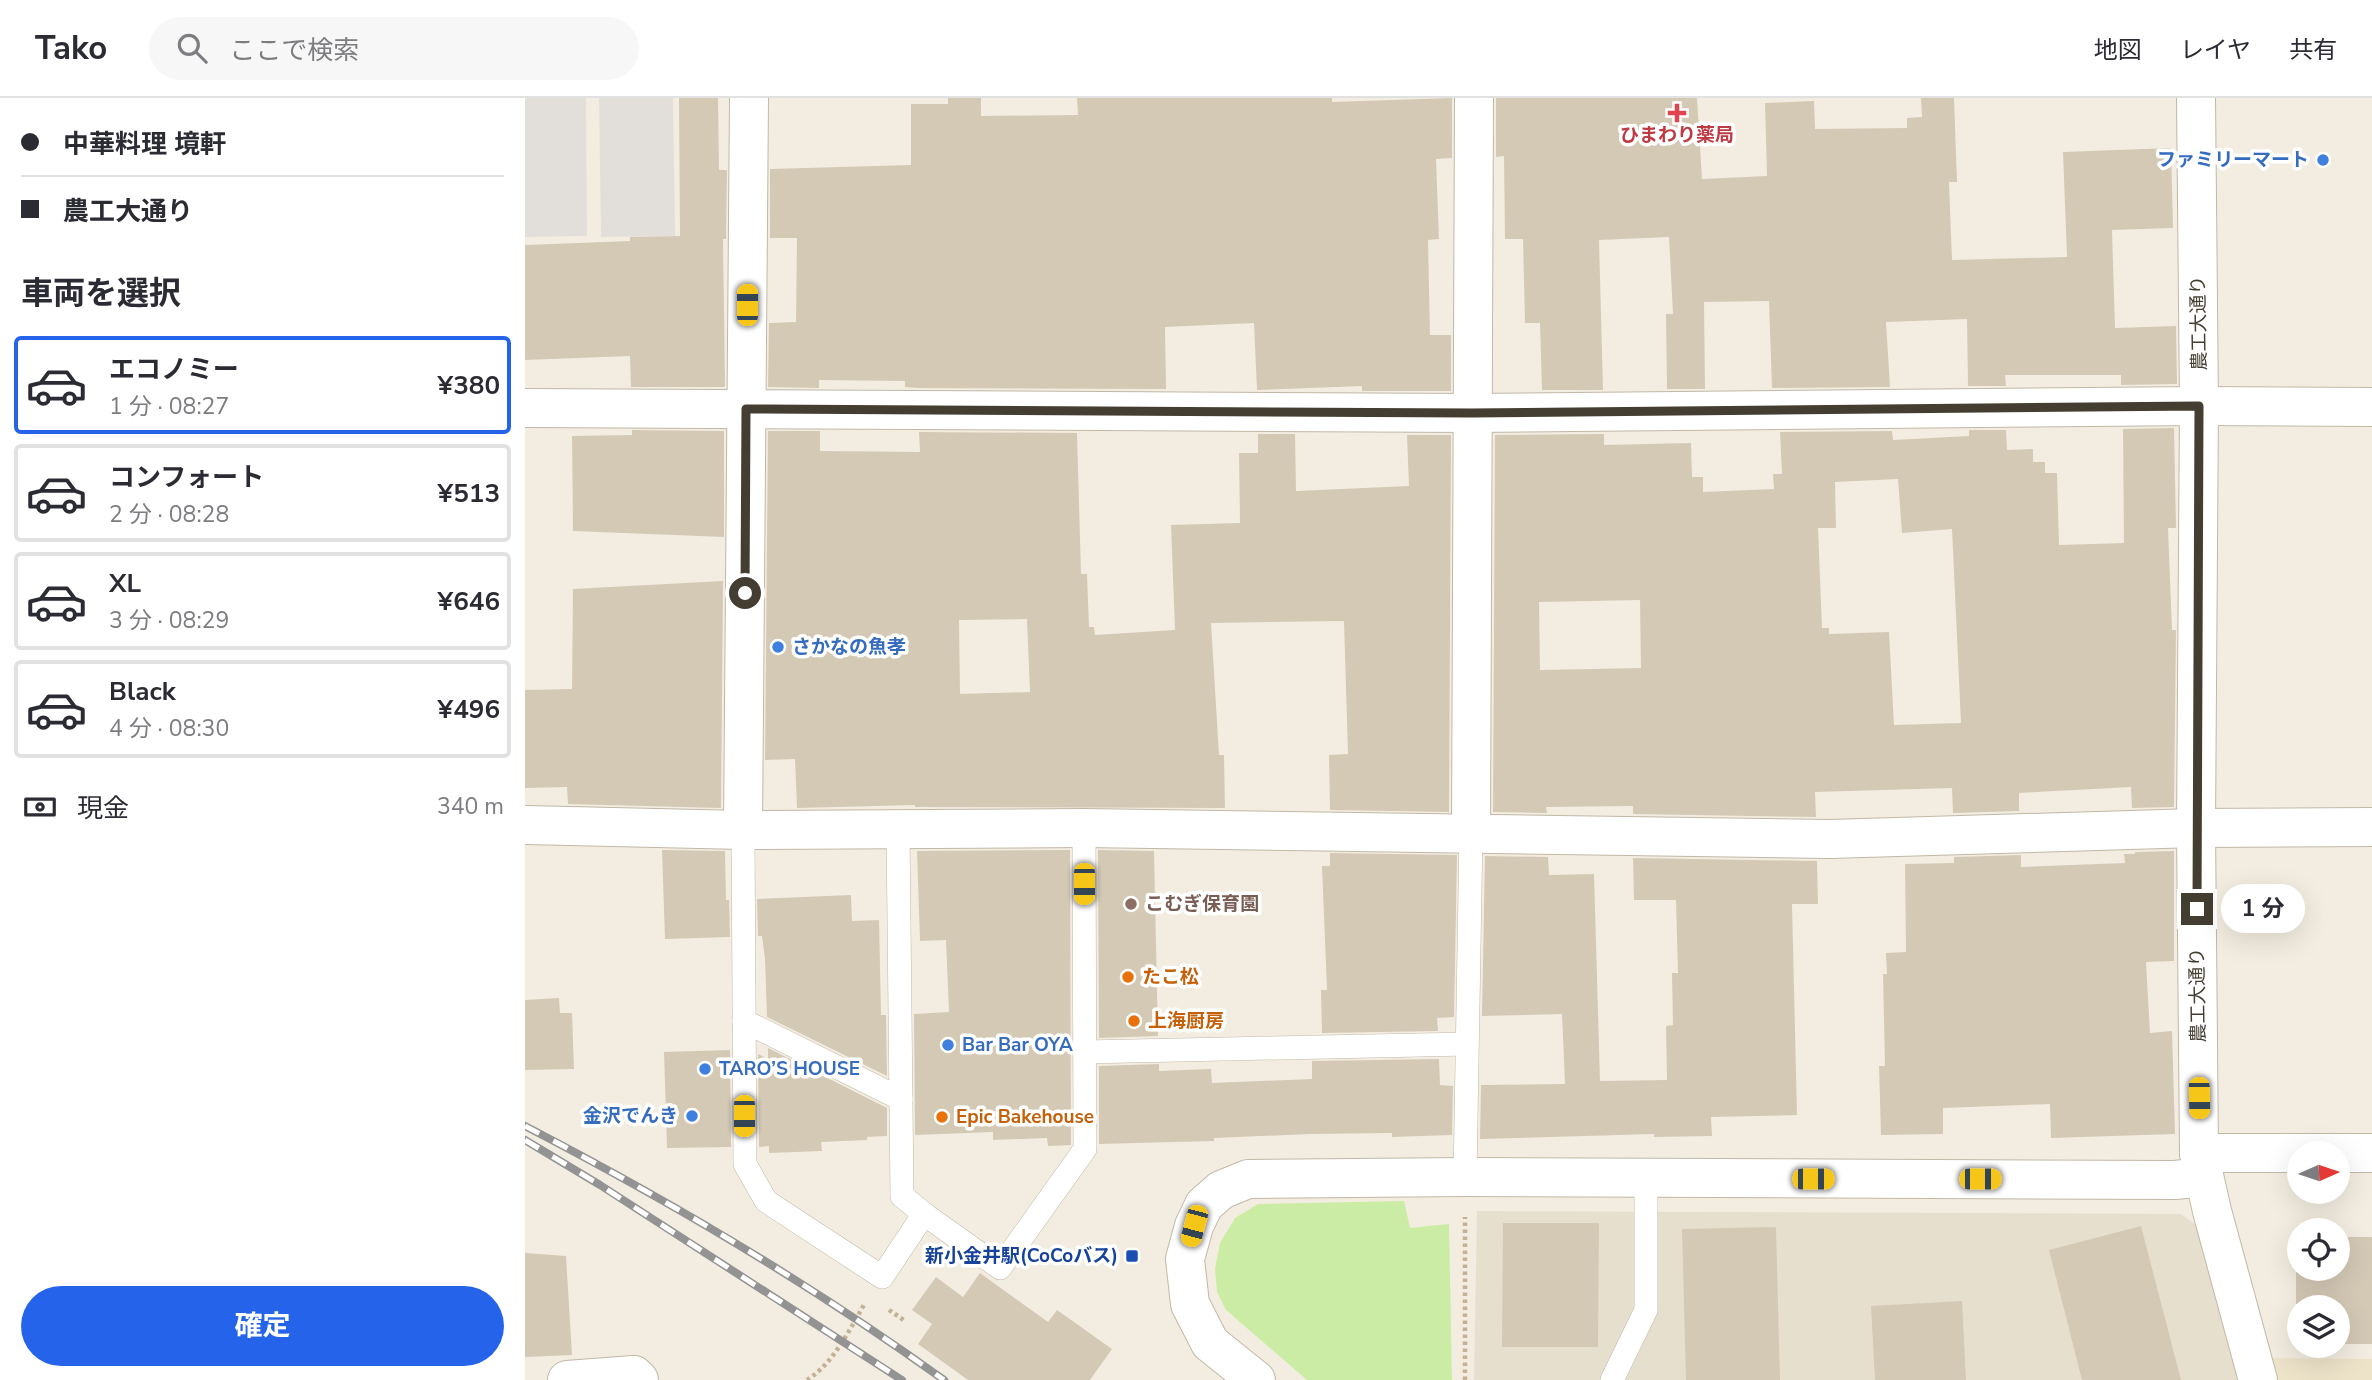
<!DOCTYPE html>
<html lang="ja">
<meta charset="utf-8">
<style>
body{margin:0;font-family:"Nunito Sans","Noto Sans JP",sans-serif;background:#f7f7f7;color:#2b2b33;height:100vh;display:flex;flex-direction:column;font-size:26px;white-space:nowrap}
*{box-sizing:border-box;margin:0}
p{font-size:23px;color:#7c7c81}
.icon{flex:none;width:38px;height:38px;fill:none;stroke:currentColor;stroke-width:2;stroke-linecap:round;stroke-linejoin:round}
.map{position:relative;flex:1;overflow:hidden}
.side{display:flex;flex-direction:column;background:#fff;width:525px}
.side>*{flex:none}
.banner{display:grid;align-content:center;height:154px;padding:0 21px;background:#fff}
.needle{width:46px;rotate:87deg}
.buttons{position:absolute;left:1762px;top:1043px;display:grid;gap:14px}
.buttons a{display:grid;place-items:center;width:63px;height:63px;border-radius:50%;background:#fff;box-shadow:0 7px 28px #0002;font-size:35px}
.end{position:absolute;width:32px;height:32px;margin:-16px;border:9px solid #443d31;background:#fff;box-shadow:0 0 0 4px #fff}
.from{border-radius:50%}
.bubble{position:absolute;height:49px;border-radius:24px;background:#fff;box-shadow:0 7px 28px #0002;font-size:23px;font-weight:700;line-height:49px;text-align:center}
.car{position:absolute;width:21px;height:42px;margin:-21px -10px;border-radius:9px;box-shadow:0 0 5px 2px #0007;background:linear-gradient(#f5c518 24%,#345 0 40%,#f5c518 0 76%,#345 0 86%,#f5c518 0)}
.banner b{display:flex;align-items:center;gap:24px;height:66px;font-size:26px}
.banner b+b{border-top:2px solid #e1e1e2}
.banner i{width:18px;height:18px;background:#2b2b33}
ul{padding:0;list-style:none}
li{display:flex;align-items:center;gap:21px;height:98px;margin:0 14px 10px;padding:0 7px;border:4px solid #e1e1e2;border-radius:7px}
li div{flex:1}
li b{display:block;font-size:26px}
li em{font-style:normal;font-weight:700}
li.active{border-color:#2563eb}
li>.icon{width:63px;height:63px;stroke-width:1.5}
h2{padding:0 21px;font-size:32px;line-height:84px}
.pay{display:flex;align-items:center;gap:18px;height:77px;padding:0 21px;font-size:26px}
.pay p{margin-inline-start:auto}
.primary-button{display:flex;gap:14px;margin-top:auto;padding:14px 21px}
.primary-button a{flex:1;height:80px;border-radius:42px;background:#2563eb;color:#fff;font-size:28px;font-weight:700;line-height:80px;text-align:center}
header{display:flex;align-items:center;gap:42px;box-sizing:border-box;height:98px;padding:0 35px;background:#fff;border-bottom:2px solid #e1e1e2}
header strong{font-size:33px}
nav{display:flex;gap:38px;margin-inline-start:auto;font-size:24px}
.search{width:490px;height:63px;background:#f7f7f7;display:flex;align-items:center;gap:18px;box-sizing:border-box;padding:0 24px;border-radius:38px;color:#7c7c81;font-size:26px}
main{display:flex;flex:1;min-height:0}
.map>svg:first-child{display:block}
.residential{fill:#e7dfce}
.education{fill:#ede3c9}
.green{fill:#cbeca4}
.parking{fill:#e2dfda}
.building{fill:#d4c9b5;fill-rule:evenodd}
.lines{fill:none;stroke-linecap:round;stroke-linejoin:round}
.service-casing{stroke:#c1b8a6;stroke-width:24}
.minor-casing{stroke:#c1b8a6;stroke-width:40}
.tertiary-casing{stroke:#c1b8a6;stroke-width:40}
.path{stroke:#c2b192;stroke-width:4.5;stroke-dasharray:3.5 3.5;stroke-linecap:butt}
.service{stroke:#fff;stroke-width:23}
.minor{stroke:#fff;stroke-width:38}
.tertiary{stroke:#fff;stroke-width:38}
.rail-casing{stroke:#939393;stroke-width:8}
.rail{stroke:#fff;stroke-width:5;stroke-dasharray:16;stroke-linecap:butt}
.route{stroke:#443d31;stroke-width:9}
.health-dot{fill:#e0444e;stroke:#fff;stroke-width:2.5}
.shop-dot{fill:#3f7fe0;stroke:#fff;stroke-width:2.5}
.education-dot{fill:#8d6e63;stroke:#fff;stroke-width:2.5}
.food-dot{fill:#e8710a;stroke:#fff;stroke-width:2.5}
.transit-dot{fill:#1a4fb4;stroke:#fff;stroke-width:2.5}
.labels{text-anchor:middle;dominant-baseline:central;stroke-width:7;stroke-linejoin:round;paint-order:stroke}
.health-label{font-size:19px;font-weight:bold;fill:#be3a42;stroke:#fff}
.shop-label{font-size:19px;font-weight:bold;fill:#366cbe;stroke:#fff;text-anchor:start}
.street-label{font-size:19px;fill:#443d31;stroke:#fff}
.education-label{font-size:19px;font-weight:bold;fill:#785e54;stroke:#fff;text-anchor:start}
.food-label{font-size:19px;font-weight:bold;fill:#c56008;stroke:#fff;text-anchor:start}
.transit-label{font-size:19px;font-weight:bold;fill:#164399;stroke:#fff;text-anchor:end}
</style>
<header>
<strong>Tako</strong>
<div class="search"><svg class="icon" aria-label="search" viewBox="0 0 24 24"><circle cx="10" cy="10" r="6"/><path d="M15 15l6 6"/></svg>ここで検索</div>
<nav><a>地図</a><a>レイヤ</a><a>共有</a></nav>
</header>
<main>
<section class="side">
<div class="banner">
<b><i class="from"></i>中華料理 境軒</b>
<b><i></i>農工大通り</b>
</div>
<h2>車両を選択</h2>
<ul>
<li class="active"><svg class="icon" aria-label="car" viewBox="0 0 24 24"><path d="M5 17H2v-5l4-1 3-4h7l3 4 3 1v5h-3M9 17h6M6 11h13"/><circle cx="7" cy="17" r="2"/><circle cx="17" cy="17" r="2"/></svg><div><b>エコノミー</b><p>1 分 · 08:27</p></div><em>¥380</em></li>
<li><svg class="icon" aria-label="car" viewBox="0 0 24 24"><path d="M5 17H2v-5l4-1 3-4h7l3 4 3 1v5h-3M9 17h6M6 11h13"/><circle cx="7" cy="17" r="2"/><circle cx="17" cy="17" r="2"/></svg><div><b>コンフォート</b><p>2 分 · 08:28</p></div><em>¥513</em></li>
<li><svg class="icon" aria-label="car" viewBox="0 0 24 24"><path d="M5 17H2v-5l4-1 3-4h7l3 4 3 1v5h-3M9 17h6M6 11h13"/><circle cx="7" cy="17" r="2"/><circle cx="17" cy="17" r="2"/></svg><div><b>XL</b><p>3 分 · 08:29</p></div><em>¥646</em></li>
<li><svg class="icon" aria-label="car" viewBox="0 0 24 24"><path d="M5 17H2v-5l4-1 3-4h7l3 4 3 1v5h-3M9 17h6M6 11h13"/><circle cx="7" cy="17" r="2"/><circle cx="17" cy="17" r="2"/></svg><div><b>Black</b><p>4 分 · 08:30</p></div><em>¥496</em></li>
</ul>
<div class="pay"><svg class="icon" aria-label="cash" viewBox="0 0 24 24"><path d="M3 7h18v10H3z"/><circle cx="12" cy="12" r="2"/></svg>現金<p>340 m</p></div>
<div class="primary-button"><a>確定</a></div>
</section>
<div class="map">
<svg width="1847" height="1282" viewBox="0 0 1847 1282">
<rect width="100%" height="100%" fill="#f3ede1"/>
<polygon class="residential" points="952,1113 1656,1116 1675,1130 1716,1282 949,1282"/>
<polygon class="education" points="1743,1260 1847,1261 1847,1282 1749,1282"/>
<polygon class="green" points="879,1103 885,1130 924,1126 927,1282 782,1282 701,1212 692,1194 690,1171 695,1145 710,1120 733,1106"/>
<g class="parking">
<polygon points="0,0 61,0 62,138 0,139"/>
<polygon points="74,0 148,0 150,138 76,139"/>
</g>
<g class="building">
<polygon points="154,0 193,0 194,72 202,72 201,141 198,141 200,289 106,289 105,258 0,262 0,147 105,143 105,139 155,138"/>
<polygon points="423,0 456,0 456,18 553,17 552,0 807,0 807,4 927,0 927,60 911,61 914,141 903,142 905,237 926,237 926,293 837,293 837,288 732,292 729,225 640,229 641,291 393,290 380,289 380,283 294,282 294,290 243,289 244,225 271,224 272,140 245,140 245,71 386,67 386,6 423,6"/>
<polygon points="971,0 1172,0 1177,81 1242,78 1240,5 1289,3 1290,31 1382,30 1382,20 1397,19 1396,0 1429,0 1432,84 1424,84 1427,162 1542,159 1538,54 1646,50 1648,130 1587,132 1590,230 1651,228 1652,286 1596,287 1596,277 1480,277 1481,288 1443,288 1442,221 1361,224 1365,289 1247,290 1244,203 1179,204 1180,291 1142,291 1141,216 1148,216 1144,139 1074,142 1078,292 1017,292 1015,225 1000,225 998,141 980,141 979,58 971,59"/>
<path d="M1649 330 1651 430H1643L1647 532H1651L1649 709 1607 710 1606 689 1494 695V713L1428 715 1427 690 1290 694 1291 719 1108 716V708L1021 709 1022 715 968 714 970 337 1079 336V347L1166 345 1167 379H1178V394L1249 391 1248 376H1257L1255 334 1367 333 1368 342 1444 338V332H1481L1482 352 1508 351V364H1520V375H1532L1534 447 1599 445 1598 331ZM1373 381 1377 435 1427 431 1436 625 1369 627 1364 534 1304 536V530H1297L1293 430H1311L1310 384ZM1115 502 1116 570 1015 572 1014 504Z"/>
<polygon points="107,332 199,333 199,439 48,433 47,338 107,337"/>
<path d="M243 333H295V353L395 354 394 334 552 335 556 476H562L564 529H569L570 537 650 532 646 427 715 425 714 355H733V336H770L771 393 884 388 882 337H926L924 714 805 712 804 657 823 656 819 523 686 525 694 657H699L700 710 390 709V707L272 710 270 661 240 662ZM502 521 505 594 435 596 434 522Z"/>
<polygon points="198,483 196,710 43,706 42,689 0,690 0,592 47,591 48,491"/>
<polygon points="137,752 200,753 201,802 204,802 205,839 140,841"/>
<polygon points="545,752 546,1047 523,1048 522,1040 468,1042 468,1034 390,1037 389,916 424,914 421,842 395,843 392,753"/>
<polygon points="573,752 629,753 633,938 574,940"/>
<polygon points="1649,753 1649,863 1621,864 1625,935 1647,933 1650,1036 1526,1040 1525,1006 1418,1010 1418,1036 1356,1037 1354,968 1360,968 1358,876 1362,876 1361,855 1381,854 1380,766 1429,765 1429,759 1496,757 1496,769 1600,765 1599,756 1610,756 1610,754"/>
<polygon points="805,755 932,757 929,919 912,920 913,933 797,935 796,892 802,892 797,768 805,768"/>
<polygon points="960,758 1023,759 1024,777 1069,776 1075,983 1142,982 1141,928 1148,927 1147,875 1153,875 1151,802 1109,802 1108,760 1292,763 1293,806 1267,806 1272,1017 1186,1019 1187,1038 1129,1039 1129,1036 955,1041 956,987 1040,986 1037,916 957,918"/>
<polygon points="326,797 327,823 354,822 356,917 361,917 362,978 242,919 240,861 237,838 233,838 232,801"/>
<polygon points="34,900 35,915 47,915 49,971 0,972 0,902"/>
<polygon points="243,950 362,1010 362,1038 342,1039 342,1042 296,1044 297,1053 244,1055 244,1048 234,1049 233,956 243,961"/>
<polygon points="205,952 206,1049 142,1050 139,954"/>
<polygon points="914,961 915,987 928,988 927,1037 867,1039 867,1035 785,1036 689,1040 689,1043 574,1046 574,968 634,966 634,973 686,971 687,985 787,981 787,963"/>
<polygon points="978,1125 1074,1125 1073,1249 977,1249"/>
<polygon points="1616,1128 1656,1282 1557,1282 1524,1152"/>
<polygon points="1251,1129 1255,1282 1161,1282 1157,1131"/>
<polygon points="1771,1139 1774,1139 1774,1171 1813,1171 1813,1139 1847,1139 1847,1246 1813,1246 1813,1209 1774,1209 1774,1246 1771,1246"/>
<polygon points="0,1155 41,1158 47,1257 0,1259"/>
<polygon points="455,1175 523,1224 532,1212 587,1251 565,1282 443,1282 393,1246 407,1226 387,1212 411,1179 438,1199"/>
<polygon points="1437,1203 1441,1282 1350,1282 1346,1208"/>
</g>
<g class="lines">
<defs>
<g id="service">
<polyline points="373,731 377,1098 399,1116"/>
<polyline points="218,732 220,1066 241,1103 357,1179 399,1116 475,1170 560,1051 559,730"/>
<polyline points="219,923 376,1001"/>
<polyline points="560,954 942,946"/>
<polyline points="940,1079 946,736"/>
<polyline points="1087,1282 1121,1212 1121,1080"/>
</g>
<g id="minor">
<polyline points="1671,0 1674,308 1671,730 1674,1055 1687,1113 1733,1282"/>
<polyline points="0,310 947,315 1674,308 1847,309"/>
<polyline points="0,727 218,732 559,730 1305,741 1671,730 1847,729"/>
<polyline points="218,732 224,0"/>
<polyline points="946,736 949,0"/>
<polyline points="1674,1055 1847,1055"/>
<polyline points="42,1282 109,1277 114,1282"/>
</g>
<polyline id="tertiary" points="731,1282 685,1245 665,1206 660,1161 669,1128 679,1107 696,1092 723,1081 940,1079 1650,1082 1679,1079"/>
</defs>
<use href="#service" class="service-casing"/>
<use href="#minor" class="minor-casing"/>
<use href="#tertiary" class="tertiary-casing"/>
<g class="path">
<polyline points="364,1212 380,1223"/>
<path d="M282 1282C308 1266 325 1231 340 1205"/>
<polyline points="940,1282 940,1119"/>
</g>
<use href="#service" class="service"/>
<use href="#minor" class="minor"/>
<use href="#tertiary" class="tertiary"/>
<defs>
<g id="rail">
<path d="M0 1028C145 1103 287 1187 419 1282"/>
<polyline points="0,1042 75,1087 377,1282"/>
</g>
</defs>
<use href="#rail" class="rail-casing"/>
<use href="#rail" class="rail"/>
</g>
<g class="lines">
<polyline class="route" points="220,495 221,311 947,315 1674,308 1672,811"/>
</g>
<path class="health-dot" d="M1148.5 4.5h7v7h7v7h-7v7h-7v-7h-7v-7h7z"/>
<g class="shop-dot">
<circle cx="1798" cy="62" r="7"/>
<circle cx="253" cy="549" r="7"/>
<circle cx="423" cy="947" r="7"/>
<circle cx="180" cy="971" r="7"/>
<circle cx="167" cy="1018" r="7"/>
</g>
<circle class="education-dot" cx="606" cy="806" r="7"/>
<g class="food-dot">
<circle cx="603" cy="879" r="7"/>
<circle cx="609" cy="923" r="7"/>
<circle cx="417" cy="1019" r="7"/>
</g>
<rect class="transit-dot" x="600" y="1151" width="14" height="14" rx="3.5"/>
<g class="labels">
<g class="health-label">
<text x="1152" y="37">ひまわり薬局</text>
</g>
<g class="shop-label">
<text x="1784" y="62" text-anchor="end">ファミリーマート</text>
<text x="267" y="549">さかなの魚孝</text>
<text x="437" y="947">Bar Bar OYA</text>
<text x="194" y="971">TARO’S HOUSE</text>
<text x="153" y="1018" text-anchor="end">金沢でんき</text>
</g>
<g class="street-label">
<text transform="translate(1674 225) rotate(-91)">農工大通り</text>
<text transform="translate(1673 897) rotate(-91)">農工大通り</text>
</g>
<g class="education-label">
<text x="620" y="806">こむぎ保育園</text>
</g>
<g class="food-label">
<text x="617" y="879">たこ松</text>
<text x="623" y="923">上海厨房</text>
<text x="431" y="1019">Epic Bakehouse</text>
</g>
<g class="transit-label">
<text x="593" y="1158">新小金井駅(CoCoバス)</text>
</g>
</g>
</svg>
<div class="buttons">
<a><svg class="needle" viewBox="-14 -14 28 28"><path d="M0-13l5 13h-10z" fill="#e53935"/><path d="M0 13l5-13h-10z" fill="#7c7c81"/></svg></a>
<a><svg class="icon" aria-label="locate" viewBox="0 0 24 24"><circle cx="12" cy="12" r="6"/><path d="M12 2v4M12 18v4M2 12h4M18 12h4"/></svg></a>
<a><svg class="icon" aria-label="layers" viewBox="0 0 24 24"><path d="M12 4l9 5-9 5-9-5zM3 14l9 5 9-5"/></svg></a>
</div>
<i class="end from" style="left:220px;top:495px"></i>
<i class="end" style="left:1672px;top:811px"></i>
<div class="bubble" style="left:1696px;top:786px;width:84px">1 分</div>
<i class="car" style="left:222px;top:207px;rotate:0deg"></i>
<i class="car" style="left:559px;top:786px;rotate:180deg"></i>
<i class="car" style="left:1674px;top:1000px;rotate:179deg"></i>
<i class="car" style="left:219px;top:1018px;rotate:180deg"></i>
<i class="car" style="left:1288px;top:1081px;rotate:90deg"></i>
<i class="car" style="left:1455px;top:1081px;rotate:90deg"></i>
<i class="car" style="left:669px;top:1128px;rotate:195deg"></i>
</div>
</main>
